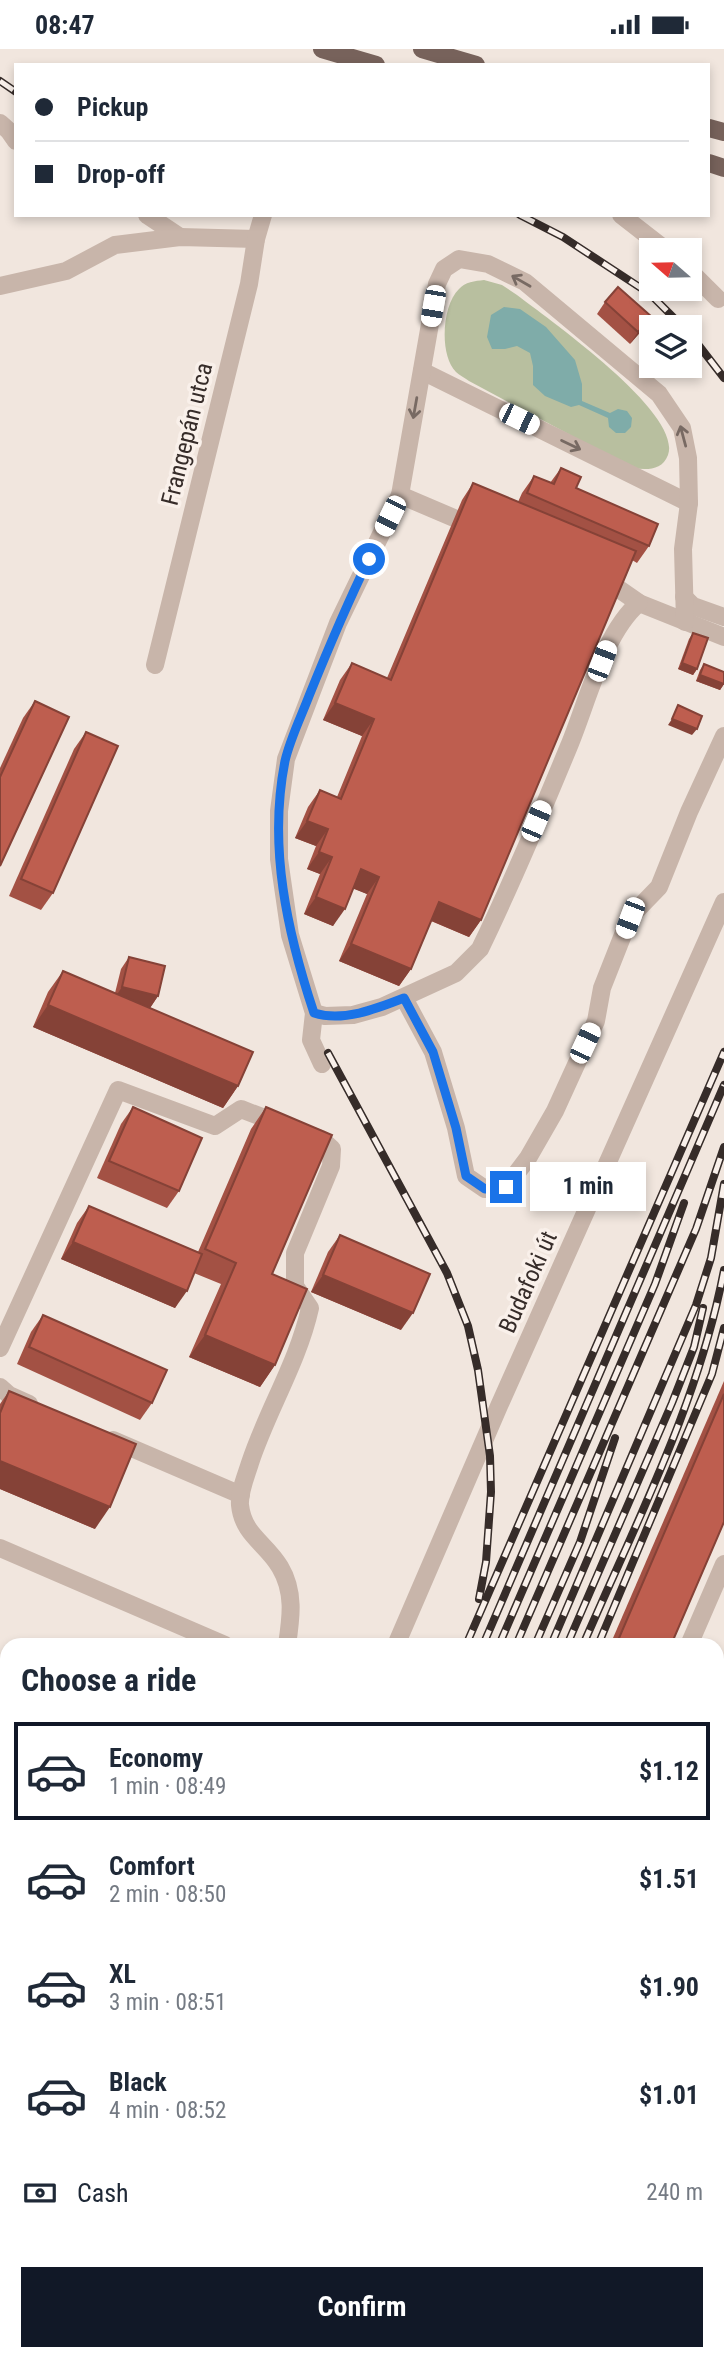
<!DOCTYPE html>
<meta charset="utf-8">
<style>
body{margin:0;font-family:"Roboto Condensed",sans-serif;background:#f2f2f3;color:#1f2937;height:100vh;display:flex;flex-direction:column;font-size:26px;white-space:nowrap}
*{box-sizing:border-box;margin:0}
p{font-size:23px;color:#747a83}
.icon{flex:none;width:38px;height:38px;fill:none;stroke:currentColor;stroke-width:2;stroke-linecap:round;stroke-linejoin:round}
.map{position:relative;flex:1;overflow:hidden}
.drawer{position:absolute;left:0px;top:1589px;width:724px;height:723px;display:flex;flex-direction:column;background:#fff;border-radius:21px 21px 0 0;box-shadow:0 4px 10px #0003}
.drawer>*{flex:none}
.banner{position:absolute;left:14px;top:14px;width:696px;height:154px;border-radius:0px;box-shadow:0 4px 10px #0003;display:grid;align-content:center;height:154px;padding:0 21px;background:#fff}
.needle{width:46px;rotate:290deg}
.tools{position:absolute;left:639px;top:189px;display:grid;gap:14px}
.tools a{display:grid;place-items:center;width:63px;height:63px;border-radius:0px;background:#fff;box-shadow:0 4px 10px #0003;font-size:35px}
.end{position:absolute;width:32px;height:32px;margin:-16px;border:9px solid #1a73e8;background:#fff;box-shadow:0 0 0 4px #fff}
.from{border-radius:50%}
.bubble{position:absolute;height:49px;border-radius:0px;background:#fff;box-shadow:0 4px 10px #0003;font-size:23px;font-weight:700;line-height:49px;text-align:center}
.car{position:absolute;width:21px;height:42px;margin:-21px -10px;border-radius:9px;box-shadow:0 0 5px 2px #0007;background:linear-gradient(#fff 24%,#345 0 40%,#fff 0 76%,#345 0 86%,#fff 0)}
.banner b{display:flex;align-items:center;gap:24px;height:66px;font-size:26px}
.banner b+b{border-top:2px solid #e0e1e3}
.banner i{width:18px;height:18px;background:#1f2937}
ul{padding:0;list-style:none}
li{display:flex;align-items:center;gap:21px;height:98px;margin:0 14px 10px;padding:0 7px;border:4px solid transparent;border-radius:0px}
li div{flex:1}
li b{display:block;font-size:26px}
li em{font-style:normal;font-weight:700}
li.on{border-color:#111827}
li>.icon{width:63px;height:63px;stroke-width:1.5}
h2{padding:0 21px;font-size:32px;line-height:84px}
.pay{display:flex;align-items:center;gap:18px;height:77px;padding:0 21px;font-size:26px}
.pay p{margin-inline-start:auto}
.cta{display:flex;gap:14px;margin-top:auto;padding:14px 21px}
.cta a{flex:1;height:80px;border-radius:0px;background:#111827;color:#fff;font-size:28px;font-weight:700;line-height:80px;text-align:center}
.status{display:flex;justify-content:space-between;align-items:center;height:49px;padding:0 35px;background:#fff;direction:ltr}
.status svg{height:19px;fill:currentColor}
.map>svg:first-child{display:block}
.green{fill:#b8bf9f}
.water{fill:#7faca9}
.lines{fill:none;stroke-linecap:round;stroke-linejoin:round}
.minor{stroke:#c8b5aa;stroke-width:18}
.major{stroke:#77625b;stroke-width:18}
.rail-casing{stroke:#362c29;stroke-width:8}
.rail{stroke:#f9f0ea;stroke-width:5;stroke-dasharray:16;stroke-linecap:butt}
.wall{fill:#a35144}
.shaded-wall{fill:#854237}
.building{fill:#be5e4f;stroke:#854237;stroke-width:2}
.oneway{stroke:#786a63}
.route{stroke:#1a73e8;stroke-width:9}
.labels{text-anchor:middle;dominant-baseline:central;stroke-width:7;stroke-linejoin:round;paint-order:stroke}
.street-label{font-size:24px;fill:#362c29;stroke:#f9f0ea}
</style>
<div class="status"><b>08:47</b><svg viewBox="0 0 49 12"><path d="M0 12V9h3v3zM5 12V6h3v6zM10 12V3h3v9zM15 12V0h3v12zM26 1h20v11H26zM47 4h2v5h-2z"/></svg></div>
<div class="map">
<svg width="724" height="2311" viewBox="0 0 724 2311">
<rect width="100%" height="100%" fill="#f1e6de"/>
<path class="green" d="M484 231 502 236 517 246C548 270 683 364 668 406 662 422 646 421 632 419L469 332C465 329 459 326 456 323 439 306 442 256 459 240 465 233 475 232 484 231Z"/>
<polygon class="water" points="504,258 520,260 546,278 575,311 582,335 582,352 610,364 618,360 627,362 632,369 631,378 625,384 616,384 609,378 608,369 579,356 571,358 545,347 533,336 533,317 530,304 517,297 505,300 492,300 487,288 491,266"/>
<g class="lines">
<g class="minor">
<polyline points="0,74 9,82 16,92"/>
<polyline points="147,166 180,188"/>
<polyline points="621,166 666,201"/>
<polyline points="690,222 718,250"/>
<polyline points="0,237 66,222 115,196 180,188 256,190"/>
<polyline points="422,322 689,454"/>
<polyline points="400,446 454,469"/>
<polyline points="616,538 639,554 724,588"/>
<polyline points="684,548 693,557 724,568"/>
<polyline points="155,616 249,235 256,190 263,166"/>
<polyline points="404,949 433,1003 456,1079 466,1127 485,1140 506,1138 528,1109 555,1062 596,972 602,939 630,868 659,838 689,763 724,687"/>
<path d="M314 964 325 967 353 966 382 958 456 924 480 900C512 834 541 765 569 697 587 654 604 583 639 554"/>
<polyline points="322,1015 311,991 314,964 290,886 279,810 279,762 286,710 338,574 400,446 437,235 444,220 459,210 488,215 525,233 659,345 682,379 688,409 689,454 683,500 685,573"/>
<polyline points="0,1299 118,1041 215,1077 241,1060 280,1075"/>
<polyline points="0,1338 9,1346 29,1355"/>
<polyline points="113,1391 241,1446"/>
<polyline points="0,1499 225,1596"/>
<path d="M287 1596C291 1569 295 1543 280 1518 266 1494 243 1486 240 1456 239 1443 246 1427 250 1414 267 1362 298 1313 310 1259L295 1237V1204L331 1117 332 1100 321 1090 307 1085"/>
<polyline points="396,1596 499,1357 724,853"/>
<polyline points="689,1596 724,1515"/>
<polyline points="0,1791 7,1794"/>
<polyline points="0,1852 7,1855"/>
<polyline points="0,1982 7,1985"/>
<polyline points="663,2305 678,2311"/>
<polyline points="83,2311 86,2305"/>
<polyline points="399,2311 402,2305"/>
</g>
<g class="major">
<polyline points="322,0 376,16"/>
<polyline points="422,0 476,16"/>
<polyline points="709,79 724,83"/>
<polyline points="709,114 724,119"/>
</g>
<defs>
<g id="rail">
<polyline points="0,32 16,43"/>
<polyline points="520,166 563,188 650,245 683,278"/>
<polyline points="690,285 724,329"/>
<polyline points="328,1004 447,1224 468,1277 478,1321 490,1407 491,1443 486,1513 479,1550"/>
<polyline points="466,1596 724,1003"/>
<polyline points="483,1596 724,1036"/>
<polyline points="499,1596 655,1235 684,1154"/>
<polyline points="516,1596 696,1180 724,1098"/>
<polyline points="535,1596 580,1493 615,1389"/>
<polyline points="551,1596 696,1256 711,1209 724,1135"/>
<polyline points="567,1596 672,1354 694,1298 703,1259"/>
<path d="M583 1596C636 1473 699 1353 724 1221"/>
<polyline points="598,1596 712,1325 724,1279"/>
<polyline points="155,2311 158,2305"/>
<polyline points="173,2311 176,2305"/>
<polyline points="190,2311 193,2305"/>
<polyline points="207,2311 210,2305"/>
<polyline points="224,2311 227,2305"/>
<polyline points="240,2311 243,2305"/>
<polyline points="261,2311 264,2305"/>
<polyline points="274,2311 277,2305"/>
<polyline points="290,2311 293,2305"/>
</g>
</defs>
<use href="#rail" class="rail-casing"/>
<use href="#rail" class="rail"/>
</g>
<g class="wall">
<polygon points="605,253 643,280 630,295 597,265"/>
<polygon points="561,419 576,439 649,497 637,514 632,511 481,871 469,888 431,872 411,920 399,937 339,912 367,845 353,839 333,877 304,865 320,825 307,820 316,797 295,789 308,758 320,741 337,748 362,687 323,671 340,631 352,614 387,629 462,451 473,434 518,453 522,444 534,427 550,434"/>
<polygon points="693,584 697,620 693,626 678,620 689,590"/>
<polygon points="704,615 724,635 720,641 696,632 700,621"/>
<polygon points="35,652 0,817 0,719 23,669"/>
<polygon points="86,683 53,844 41,861 9,847 74,700"/>
<polygon points="129,908 158,947 150,959 238,1037 223,1059 33,978 48,943 63,922 115,944 121,920"/>
<polygon points="133,1058 179,1142 167,1159 97,1129 121,1075"/>
<polygon points="266,1058 275,1316 260,1338 189,1308 221,1235 194,1224 175,1259 61,1210 77,1174 89,1157 198,1203 251,1080"/>
<polygon points="340,1186 401,1281 311,1243 328,1203"/>
<polygon points="43,1266 152,1354 140,1371 17,1315 31,1283"/>
<polygon points="724,1332 724,1473 671,1596 610,1596"/>
<polygon points="9,1342 95,1480 0,1440 0,1355"/>
<polygon points="7,1716 7,1781 0,1778 0,1727"/>
<polygon points="444,2305 656,2305 671,2311 441,2311"/>
</g>
<g class="shaded-wall">
<polygon points="652,268 643,280 630,295 638,283"/>
<polygon points="682,614 697,620 693,626 678,620"/>
<polygon points="700,626 724,635 720,641 696,632"/>
<polygon points="335,654 374,670 362,687 323,671"/>
<polygon points="672,670 697,680 692,686 668,676"/>
<polygon points="307,772 328,780 316,797 295,789"/>
<polygon points="319,803 332,808 320,825 307,820"/>
<polygon points="361,820 379,828 367,845 349,838"/>
<polygon points="316,848 345,860 333,877 304,865"/>
<polygon points="439,853 481,871 469,888 427,870"/>
<polygon points="351,895 411,920 399,937 339,912"/>
<polygon points="122,938 158,947 150,959 114,950"/>
<polygon points="48,956 238,1037 223,1059 33,978"/>
<polygon points="73,1193 187,1242 175,1259 61,1210"/>
<polygon points="323,1226 413,1264 401,1281 311,1243"/>
<polygon points="205,1286 275,1316 260,1338 189,1308"/>
<polygon points="0,1412 110,1458 95,1480 0,1440"/>
<polygon points="0,1750 7,1753 7,1781 0,1778"/>
<polygon points="718,2258 724,2261 724,2289 718,2286"/>
</g>
<g class="building">
<polygon points="618,238 652,268 638,283 605,253"/>
<polygon points="561,419 581,428 576,439 658,475 649,497 527,444 534,427 554,435"/>
<polygon points="473,434 636,502 481,871 439,853 411,920 351,895 379,828 361,820 345,860 316,848 332,808 319,803 328,780 307,772 320,741 341,750 374,670 335,654 352,614 391,631"/>
<polygon points="693,584 708,589 697,620 682,614"/>
<polygon points="704,615 724,623 724,635 700,626"/>
<polygon points="35,652 69,668 0,817 0,728"/>
<polygon points="678,656 702,667 697,680 672,670"/>
<polygon points="86,683 118,697 53,844 21,830"/>
<polygon points="129,908 165,917 158,947 122,938"/>
<polygon points="63,922 253,1003 238,1037 48,956"/>
<polygon points="133,1058 202,1089 179,1142 109,1112"/>
<polygon points="266,1058 332,1086 272,1225 307,1240 275,1316 205,1286 236,1214 205,1200"/>
<polygon points="89,1157 202,1205 187,1242 73,1193"/>
<polygon points="340,1186 430,1225 413,1264 323,1226"/>
<polygon points="43,1266 167,1321 152,1354 29,1298"/>
<polygon points="9,1342 136,1395 110,1458 0,1412 0,1364"/>
<polygon points="724,1345 724,1473 671,1596 616,1596"/>
<polygon points="7,1725 7,1753 0,1750 0,1742"/>
<polygon points="718,2184 724,2187 724,2261 718,2258"/>
<polygon points="450,2305 656,2305 671,2311 447,2311"/>
</g>
<defs><path id="oneway-shaft" d="M-6 0H5M1.5-3L5.5 0L1.5 3" fill="none" stroke-width="1.6" stroke-linecap="round" stroke-linejoin="round" transform="scale(1.75)"/></defs>
<g class="oneway">
<use href="#oneway-shaft" transform="translate(521 232) rotate(-150)"/>
<use href="#oneway-shaft" transform="translate(415 359) rotate(100)"/>
<use href="#oneway-shaft" transform="translate(683 387) rotate(-105)"/>
<use href="#oneway-shaft" transform="translate(571 396) rotate(26)"/>
</g>
<g class="lines">
<path class="route" d="M369 510C347 555 328 600 309 647 301 668 290 690 285 712 268 797 287 883 314 964 343 973 376 960 404 949L433 1003 456 1079 466 1127 485 1140 506 1138"/>
</g>
<g class="labels">
<g class="street-label">
<text transform="translate(187 385) rotate(-76)">Frangepán utca</text>
<text transform="translate(528 1233) rotate(-66)">Budafoki út</text>
</g>
</g>
</svg>
<div class="tools">
<a><svg class="needle" viewBox="-14 -14 28 28"><path d="M0-13l5 13h-10z" fill="#e53935"/><path d="M0 13l5-13h-10z" fill="#747a83"/></svg></a>
<a><svg class="icon" aria-label="layers" viewBox="0 0 24 24"><path d="M12 4l9 5-9 5-9-5zM3 14l9 5 9-5"/></svg></a>
</div>
<i class="end from" style="left:369px;top:510px"></i>
<i class="end" style="left:506px;top:1138px"></i>
<div class="bubble" style="left:530px;top:1113px;width:116px">1 min</div>
<i class="car" style="left:433px;top:257px;rotate:190deg"></i>
<i class="car" style="left:519px;top:370px;rotate:116deg"></i>
<i class="car" style="left:390px;top:467px;rotate:206deg"></i>
<i class="car" style="left:602px;top:612px;rotate:21deg"></i>
<i class="car" style="left:536px;top:772px;rotate:23deg"></i>
<i class="car" style="left:630px;top:869px;rotate:201deg"></i>
<i class="car" style="left:585px;top:994px;rotate:25deg"></i>
<div class="banner">
<b><i class="from"></i>Pickup</b>
<b><i></i>Drop-off</b>
</div>
<section class="drawer">
<h2>Choose a ride</h2>
<ul>
<li class="on"><svg class="icon" aria-label="car" viewBox="0 0 24 24"><path d="M5 17H2v-5l4-1 3-4h7l3 4 3 1v5h-3M9 17h6M6 11h13"/><circle cx="7" cy="17" r="2"/><circle cx="17" cy="17" r="2"/></svg><div><b>Economy</b><p>1 min · 08:49</p></div><em>$1.12</em></li>
<li><svg class="icon" aria-label="car" viewBox="0 0 24 24"><path d="M5 17H2v-5l4-1 3-4h7l3 4 3 1v5h-3M9 17h6M6 11h13"/><circle cx="7" cy="17" r="2"/><circle cx="17" cy="17" r="2"/></svg><div><b>Comfort</b><p>2 min · 08:50</p></div><em>$1.51</em></li>
<li><svg class="icon" aria-label="car" viewBox="0 0 24 24"><path d="M5 17H2v-5l4-1 3-4h7l3 4 3 1v5h-3M9 17h6M6 11h13"/><circle cx="7" cy="17" r="2"/><circle cx="17" cy="17" r="2"/></svg><div><b>XL</b><p>3 min · 08:51</p></div><em>$1.90</em></li>
<li><svg class="icon" aria-label="car" viewBox="0 0 24 24"><path d="M5 17H2v-5l4-1 3-4h7l3 4 3 1v5h-3M9 17h6M6 11h13"/><circle cx="7" cy="17" r="2"/><circle cx="17" cy="17" r="2"/></svg><div><b>Black</b><p>4 min · 08:52</p></div><em>$1.01</em></li>
</ul>
<div class="pay"><svg class="icon" aria-label="cash" viewBox="0 0 24 24"><path d="M3 7h18v10H3z"/><circle cx="12" cy="12" r="2"/></svg>Cash<p>240 m</p></div>
<div class="cta"><a>Confirm</a></div>
</section>
</div>
